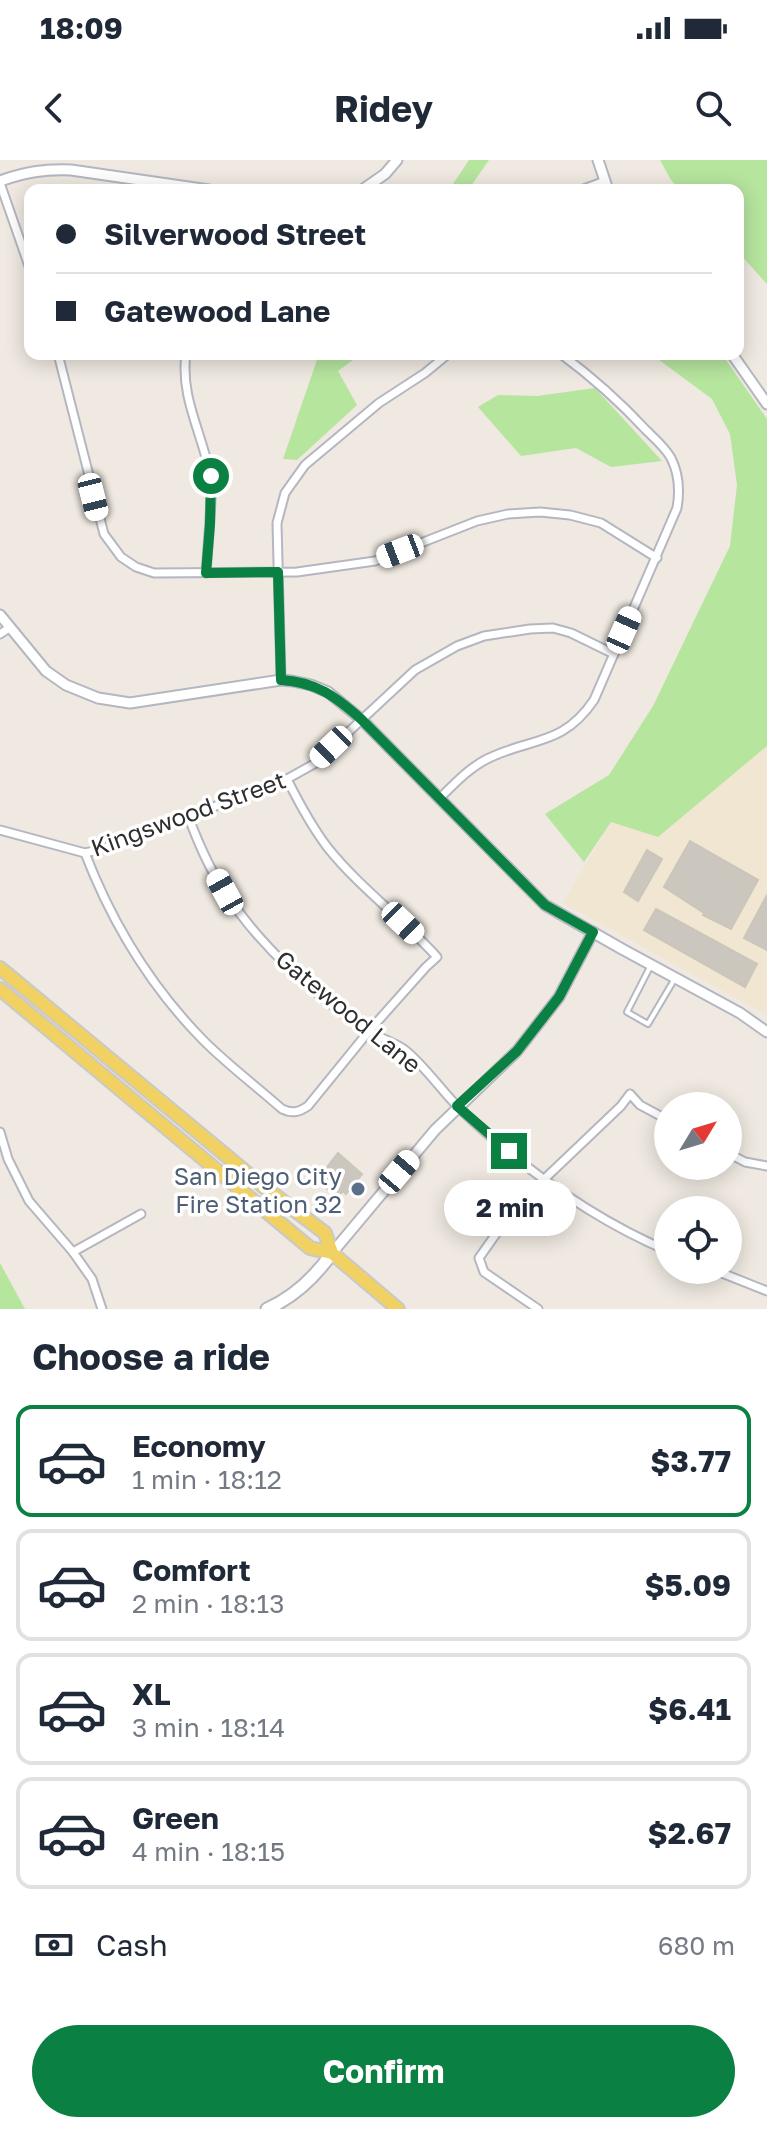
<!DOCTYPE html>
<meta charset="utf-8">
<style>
body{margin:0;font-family:"Golos Text",sans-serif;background:#f6f6f7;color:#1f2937;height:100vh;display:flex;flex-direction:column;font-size:30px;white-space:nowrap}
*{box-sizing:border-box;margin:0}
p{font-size:26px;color:#747a83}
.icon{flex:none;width:44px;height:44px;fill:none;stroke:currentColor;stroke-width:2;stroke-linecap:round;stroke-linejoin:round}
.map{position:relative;height:1149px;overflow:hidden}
.panel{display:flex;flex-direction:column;background:#fff;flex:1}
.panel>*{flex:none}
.hud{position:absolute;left:24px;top:24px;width:720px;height:176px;border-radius:16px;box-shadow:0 4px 20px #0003;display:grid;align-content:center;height:176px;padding:0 32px;background:#fff}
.needle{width:52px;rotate:52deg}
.fabs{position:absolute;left:654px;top:932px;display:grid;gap:16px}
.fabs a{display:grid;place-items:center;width:88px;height:88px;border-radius:50%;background:#fff;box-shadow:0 4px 20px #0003;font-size:40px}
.end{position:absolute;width:36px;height:36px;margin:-18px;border:10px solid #0b8043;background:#fff;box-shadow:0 0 0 4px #fff}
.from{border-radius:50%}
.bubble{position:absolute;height:56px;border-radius:28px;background:#fff;box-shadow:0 4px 20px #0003;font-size:26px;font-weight:700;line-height:56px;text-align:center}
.car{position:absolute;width:24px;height:48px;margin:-24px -12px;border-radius:10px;box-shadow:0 0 6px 2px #0007;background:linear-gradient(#fff 24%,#345 0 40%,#fff 0 76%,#345 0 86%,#fff 0)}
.hud b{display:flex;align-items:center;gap:28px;height:76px;font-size:30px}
.hud b+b{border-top:2px solid #e0e1e3}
.hud i{width:20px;height:20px;background:#1f2937}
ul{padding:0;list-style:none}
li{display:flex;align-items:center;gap:24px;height:112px;margin:0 16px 12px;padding:0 16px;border:4px solid #e0e1e3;border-radius:16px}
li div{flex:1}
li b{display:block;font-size:30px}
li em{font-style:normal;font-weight:700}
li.active{border-color:#0b8043}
li>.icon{width:72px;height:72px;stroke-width:1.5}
h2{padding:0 32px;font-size:36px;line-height:96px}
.pay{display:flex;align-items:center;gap:20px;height:88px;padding:0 32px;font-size:30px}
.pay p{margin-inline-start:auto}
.action{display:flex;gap:16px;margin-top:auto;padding:16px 32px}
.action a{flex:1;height:92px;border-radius:48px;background:#0b8043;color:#fff;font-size:32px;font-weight:700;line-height:92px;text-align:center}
.status{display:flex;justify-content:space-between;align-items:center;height:56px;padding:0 40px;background:#fff;direction:ltr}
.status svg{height:22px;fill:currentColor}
header{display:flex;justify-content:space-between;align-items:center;height:104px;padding:0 32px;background:#fff;font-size:36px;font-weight:700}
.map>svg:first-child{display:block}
.education{fill:#f0e6d1}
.green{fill:#b6e59e}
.building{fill:#cbc7bf;stroke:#cbc5ba;stroke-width:2}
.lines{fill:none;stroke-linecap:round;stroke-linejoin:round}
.service-casing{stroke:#b4b7c1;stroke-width:8}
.minor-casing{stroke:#b4b7c1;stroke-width:11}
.tertiary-casing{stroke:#b4b7c1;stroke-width:13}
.secondary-casing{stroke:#b4b7c1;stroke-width:15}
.primary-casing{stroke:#c9c9c9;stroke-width:16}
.service{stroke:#fff;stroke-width:4}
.minor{stroke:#fff;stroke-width:7}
.tertiary{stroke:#fff;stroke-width:9}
.secondary{stroke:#fff;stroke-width:11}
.primary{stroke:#f2d163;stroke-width:12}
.route{stroke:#0b8043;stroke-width:10}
.service-dot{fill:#5c6f8a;stroke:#fff;stroke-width:3}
.labels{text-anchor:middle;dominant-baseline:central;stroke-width:7;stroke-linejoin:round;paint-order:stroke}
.street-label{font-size:24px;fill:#2e2e2e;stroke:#fff}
.service-label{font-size:24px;fill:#4e5e75;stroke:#fff;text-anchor:end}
</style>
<div class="status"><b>18:09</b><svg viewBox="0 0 49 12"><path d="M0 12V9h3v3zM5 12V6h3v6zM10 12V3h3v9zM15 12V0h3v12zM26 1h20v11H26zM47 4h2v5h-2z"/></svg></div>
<header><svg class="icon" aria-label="back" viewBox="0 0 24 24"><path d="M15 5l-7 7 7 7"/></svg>Ridey<svg class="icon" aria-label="search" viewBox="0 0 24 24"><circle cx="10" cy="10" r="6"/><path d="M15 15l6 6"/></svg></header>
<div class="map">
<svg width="767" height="1149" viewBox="0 0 767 1149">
<rect width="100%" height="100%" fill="#efe9e1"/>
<polygon class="education" points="767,586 767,855 563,743 611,662 659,676"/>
<g class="green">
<polygon points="469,0 489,0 468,30 449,30"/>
<polygon points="660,0 767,0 767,124 738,92 738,30 680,30 671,20"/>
<polygon points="319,194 361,194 338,211 357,245 297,300 283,299"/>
<polygon points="651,194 722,194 767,259 767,586 658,677 611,662 584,702 545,654 609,615 653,546 730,386 737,325 730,274 712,239"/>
<polygon points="595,228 662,301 611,307 576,288 521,296 478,247 498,235 537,236"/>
<polygon points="0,1103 25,1149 0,1149"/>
</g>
<g class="building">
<polygon points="690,681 758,720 731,769 703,755 704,753 664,727"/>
<polygon points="647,690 662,699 638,741 624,732"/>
<polygon points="767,735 767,790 744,778"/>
<polygon points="656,749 757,804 745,827 644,770"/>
<polygon points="338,993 362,1014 346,1034 343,1031 337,1037 317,1020"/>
</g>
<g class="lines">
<defs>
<polyline id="service" points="650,807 627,852 648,864 674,820"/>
<g id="minor">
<polyline points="0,23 30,109"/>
<polyline points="581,30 605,21"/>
<polyline points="58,194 104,374 121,397 136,407 154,413 297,412 375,401 477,361 508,354 540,352 570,355 601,363 657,398"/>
<path d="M186 194C180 237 202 273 210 314 212 323 211 331 211 339 210 364 208 388 206 413"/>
<polyline points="0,474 9,468"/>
<polyline points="281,520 277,363 285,333 305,305 379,243 425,213 448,194"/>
<path d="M439 639C454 624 469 608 487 599 531 577 562 587 594 540L677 348C680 331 679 314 671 298 665 287 655 279 646 270 620 242 592 217 561 194"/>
<path d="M188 656C198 682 209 709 225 732 259 785 315 836 368 871 379 878 394 882 405 890 423 904 442 931 459 948 520 1006 590 1058 668 1091"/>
<polyline points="0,670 85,693 102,689 287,619 314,604 415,510 457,486 484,476 530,469 553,468 571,473 614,494"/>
<path d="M85 693C112 763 150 826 203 880 228 905 256 926 282 949 293 954 299 952 308 946L369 871 426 807 437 797C403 759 360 728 328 688 311 666 299 643 287 619"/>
<polyline points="0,972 8,999 29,1041 73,1092 92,1119 102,1149"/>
<polyline points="728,993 745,1002 767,1006"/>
<polyline points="73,1092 141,1054"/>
<polyline points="714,1110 767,1131"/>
<polyline points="538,1149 484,1112 479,1098 515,1047 621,946 630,934 640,945 668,960"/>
</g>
<g id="tertiary">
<polyline points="598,0 608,30"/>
<path d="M0 21C25 12 44 9 71 10L209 30"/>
<polyline points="362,30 385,14 397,0"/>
<polyline points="732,194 767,244"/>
<polyline points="0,455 46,511 66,525 98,538 130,543 281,520 292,521 311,525 328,532 361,559 545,745 622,789 740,853 767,872"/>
<polyline points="332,1093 435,970 517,891 559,837 593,772"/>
</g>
<path id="secondary" d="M267 1149C294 1137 315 1117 332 1093"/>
<g id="primary">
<polyline points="0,808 264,1027 325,1073 332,1093"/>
<polyline points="0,829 310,1088 332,1093 398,1149"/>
</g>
</defs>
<use href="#service" class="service-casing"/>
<use href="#minor" class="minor-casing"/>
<use href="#tertiary" class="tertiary-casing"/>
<use href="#secondary" class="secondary-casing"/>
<use href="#primary" class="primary-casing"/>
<use href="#service" class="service"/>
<use href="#minor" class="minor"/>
<use href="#tertiary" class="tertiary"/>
<use href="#secondary" class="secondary"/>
<use href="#primary" class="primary"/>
</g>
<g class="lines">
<path class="route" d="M211 316 210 364 206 413 278 412 281 520C316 522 335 536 361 559L545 745 593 772 559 837 517 891 457 946 509 991"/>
</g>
<circle class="service-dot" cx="358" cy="1029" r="8"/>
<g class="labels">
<g class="street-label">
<text transform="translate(188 653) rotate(-20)">Kingswood Street</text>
<text transform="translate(349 851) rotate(39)">Gatewood Lane</text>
</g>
<g class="service-label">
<text x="342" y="1015">San Diego City<tspan x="342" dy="28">Fire Station 32</tspan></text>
</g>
</g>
</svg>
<div class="fabs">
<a><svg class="needle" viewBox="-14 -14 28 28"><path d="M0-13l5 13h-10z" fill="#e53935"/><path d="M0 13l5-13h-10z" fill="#747a83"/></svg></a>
<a><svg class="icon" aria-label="locate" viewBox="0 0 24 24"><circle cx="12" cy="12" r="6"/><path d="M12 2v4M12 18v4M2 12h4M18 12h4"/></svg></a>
</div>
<i class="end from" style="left:211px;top:316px"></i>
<i class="end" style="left:509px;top:991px"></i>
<div class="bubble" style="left:444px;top:1020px;width:132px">2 min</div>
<i class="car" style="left:93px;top:337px;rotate:166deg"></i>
<i class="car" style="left:400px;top:391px;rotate:249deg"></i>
<i class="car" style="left:624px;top:470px;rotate:24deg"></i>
<i class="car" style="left:331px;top:587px;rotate:226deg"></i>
<i class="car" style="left:225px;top:732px;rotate:331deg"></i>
<i class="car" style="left:403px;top:763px;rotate:134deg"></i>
<i class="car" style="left:399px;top:1012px;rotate:40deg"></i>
<div class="hud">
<b><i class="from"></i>Silverwood Street</b>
<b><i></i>Gatewood Lane</b>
</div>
</div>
<section class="panel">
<h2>Choose a ride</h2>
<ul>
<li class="active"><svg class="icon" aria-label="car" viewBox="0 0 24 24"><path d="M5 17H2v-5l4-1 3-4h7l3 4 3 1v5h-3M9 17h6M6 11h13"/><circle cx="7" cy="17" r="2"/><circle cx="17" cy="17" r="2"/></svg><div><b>Economy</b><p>1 min · 18:12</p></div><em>$3.77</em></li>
<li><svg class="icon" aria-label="car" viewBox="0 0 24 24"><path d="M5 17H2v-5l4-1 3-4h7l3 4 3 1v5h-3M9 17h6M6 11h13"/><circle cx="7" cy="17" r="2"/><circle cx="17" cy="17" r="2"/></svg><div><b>Comfort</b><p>2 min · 18:13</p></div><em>$5.09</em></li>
<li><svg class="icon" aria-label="car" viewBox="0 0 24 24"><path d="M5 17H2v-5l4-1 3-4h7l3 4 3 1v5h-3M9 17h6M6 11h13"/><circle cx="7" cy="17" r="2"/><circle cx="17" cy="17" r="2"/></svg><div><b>XL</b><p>3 min · 18:14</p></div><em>$6.41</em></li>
<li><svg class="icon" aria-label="car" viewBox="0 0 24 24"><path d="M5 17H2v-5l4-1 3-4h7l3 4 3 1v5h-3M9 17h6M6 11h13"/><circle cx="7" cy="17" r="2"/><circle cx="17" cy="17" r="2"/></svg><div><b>Green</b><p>4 min · 18:15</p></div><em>$2.67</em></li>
</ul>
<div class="pay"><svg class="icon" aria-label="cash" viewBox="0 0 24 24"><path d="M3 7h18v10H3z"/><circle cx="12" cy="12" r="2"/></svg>Cash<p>680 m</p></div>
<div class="action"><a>Confirm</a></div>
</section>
